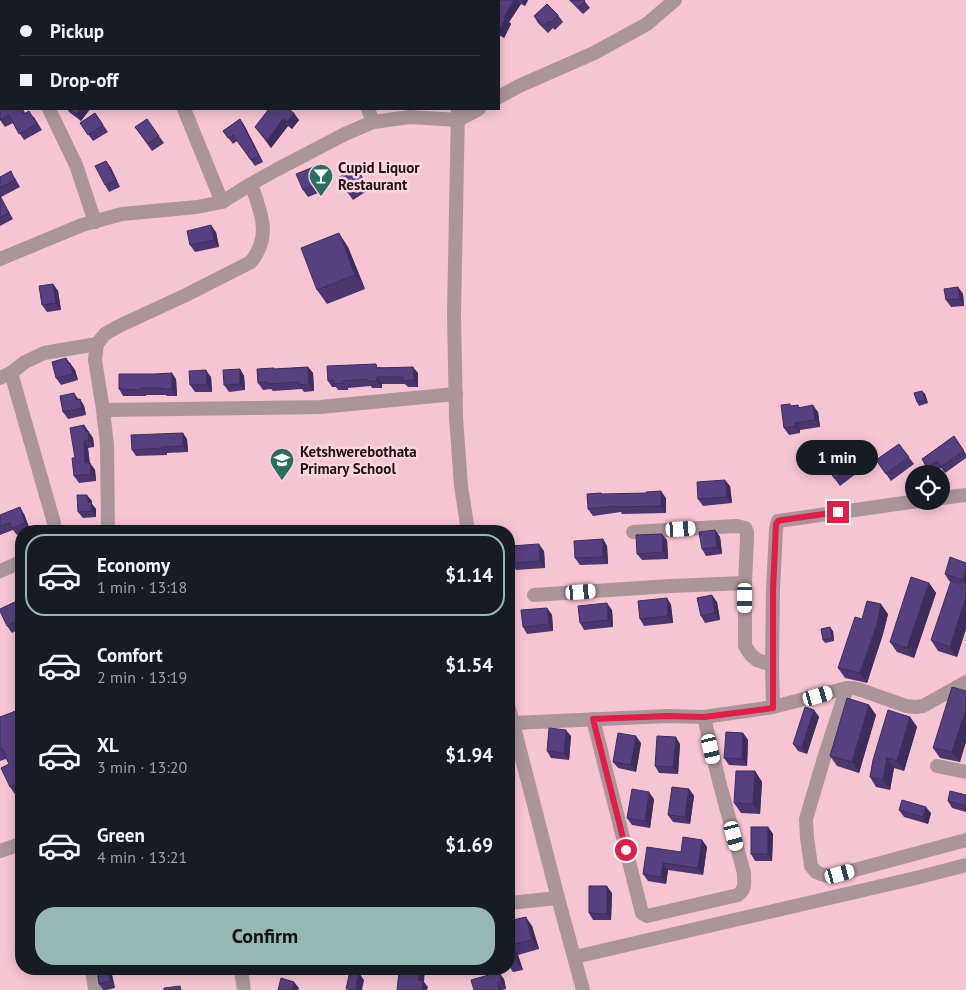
<!DOCTYPE html>
<meta charset="utf-8">
<style>
body{margin:0;font-family:"PT Sans",sans-serif;background:#20242c;color:#f1f3f6;height:100vh;display:flex;flex-direction:column;font-size:19px;white-space:nowrap}
*{box-sizing:border-box;margin:0}
p{font-size:16px;color:#9ea1a6}
.icon{flex:none;width:28px;height:28px;fill:none;stroke:currentColor;stroke-width:2;stroke-linecap:round;stroke-linejoin:round}
.map{position:relative;flex:1;overflow:hidden}
.side{position:absolute;left:15px;top:525px;width:500px;height:450px;display:flex;flex-direction:column;background:#171b24;border-radius:20px;box-shadow:0 2px 12px #0003}
.side>*{flex:none}
.hud{position:absolute;left:0px;top:0px;width:500px;height:110px;box-shadow:0 2px 12px #0003;display:grid;align-content:center;height:110px;padding:0 20px;background:#171b24}
.fabs{position:absolute;left:905px;top:465px;display:grid;gap:10px}
.fabs a{display:grid;place-items:center;width:45px;height:45px;border-radius:50%;background:#171b24;box-shadow:0 2px 12px #0003;font-size:25px}
.end{position:absolute;width:22px;height:22px;margin:-11px;border:6px solid #e11d48;background:#fff;box-shadow:0 0 0 2px #fff}
.from{border-radius:50%}
.bubble{position:absolute;height:35px;border-radius:18px;background:#171b24;box-shadow:0 2px 12px #0003;font-size:16px;font-weight:700;line-height:35px;text-align:center}
.car{position:absolute;width:15px;height:30px;margin:-15px -8px;border-radius:6px;box-shadow:0 0 4px 1px #0007;background:linear-gradient(#fff 24%,#345 0 40%,#fff 0 76%,#345 0 86%,#fff 0)}
.hud b{display:flex;align-items:center;gap:18px;height:48px;font-size:19px}
.hud b+b{border-top:1px solid #363941}
.hud i{width:12px;height:12px;background:#f1f3f6}
ul{padding:9px 0 0;list-style:none}
li{display:flex;align-items:center;gap:15px;height:82px;margin:0 10px 8px;padding:0 10px;border:2px solid transparent;border-radius:20px}
li div{flex:1}
li b{display:block;font-size:19px}
li em{font-style:normal;font-weight:700}
li.on{border-color:#97b7b3}
li>.icon{width:45px;height:45px;stroke-width:1.5}
.primary-button{display:flex;gap:10px;margin-top:auto;padding:10px 20px}
.primary-button a{flex:1;height:58px;border-radius:20px;background:#97b7b3;color:#111;font-size:20px;font-weight:700;line-height:58px;text-align:center}
.map>svg:first-child{display:block}
.lines{fill:none;stroke-linecap:round;stroke-linejoin:round}
.minor{stroke:#aa959b;stroke-width:14}
.wall{fill:#4b376e}
.shaded-wall{fill:#3d2d5a}
.building{fill:#574080;stroke:#3d2d5a}
.route{stroke:#e11d48;stroke-width:6}
.labels{text-anchor:middle;dominant-baseline:central;stroke-width:5;stroke-linejoin:round;paint-order:stroke}
.poi-label{font-size:15px;font-weight:bold;fill:#221116;stroke:#fdd5e1;text-anchor:start}
</style>
<div class="map">
<svg width="966" height="990" viewBox="0 0 966 990">
<rect width="100%" height="100%" fill="#f6c5d3"/>
<g class="lines">
<g class="minor">
<polyline points="149,0 149,1"/>
<polyline points="332,0 332,1"/>
<polyline points="458,0 458,1"/>
<polyline points="222,1 225,0"/>
<polyline points="0,23 1,26"/>
<polyline points="0,65 1,65"/>
<polyline points="499,97 519,86 594,53 647,24 675,0"/>
<polyline points="49,109 76,165 95,222"/>
<polyline points="184,109 222,202"/>
<polyline points="368,109 373,122"/>
<polyline points="458,109 454,315 456,417 461,486 468,531"/>
<polyline points="0,259 82,225 122,214 197,207 222,202 251,184 276,170 345,134 373,122 410,117 458,120 479,109"/>
<polyline points="11,373 54,523 54,531"/>
<polyline points="0,378 11,373 25,362 44,353 97,344"/>
<polyline points="103,410 320,407 456,394"/>
<polyline points="941,498 966,495"/>
<path d="M108 531 107 445 103 410 95 360 97 344 105 334 119 326 186 295 251 262C272 235 261 213 251 184"/>
<polyline points="633,532 718,527 737,526 745,528 747,532 747,539 745,583 745,646 751,655 757,660 772,665 773,707"/>
<polyline points="0,571 21,562"/>
<polyline points="534,595 670,586 745,583"/>
<polyline points="772,665 773,590 776,529 778,521 918,501"/>
<polyline points="847,688 824,758 806,819 807,838 811,866 816,872 821,874 828,876 840,874 966,840"/>
<polyline points="509,708 558,898 583,990"/>
<path d="M593 719 642 913 647 916 738 895C746 889 744 882 744 873L719 781 704 717"/>
<polyline points="513,723 668,716 704,717 773,707 847,688 853,688 861,690 906,706 916,707 923,706 966,682"/>
<polyline points="937,766 966,772"/>
<polyline points="0,851 21,844"/>
<polyline points="509,903 558,898"/>
<polyline points="575,957 920,877 966,865"/>
<polyline points="92,969 95,990"/>
<polyline points="241,969 244,990"/>
</g>
</g>
<g class="wall">
<polygon points="39,0 48,0 45,1 40,1"/>
<polygon points="277,0 296,0 294,1 277,1"/>
<polygon points="371,0 422,0 417,1 372,1"/>
<polygon points="488,0 528,0 525,6 521,4 509,22 511,24 504,38 499,35 499,1"/>
<polygon points="569,0 584,0 590,8 583,14"/>
<polygon points="558,15 563,22 555,30 553,28 548,33 538,23 534,16"/>
<polygon points="1,109 23,109 25,113 34,117 42,130 24,140 13,123 5,127 0,120"/>
<polygon points="67,109 90,109 81,121 69,112"/>
<polygon points="269,109 299,120 292,129 288,126 271,148 255,127"/>
<polygon points="95,113 108,132 93,141 80,123"/>
<polygon points="240,119 244,125 263,162 255,166 237,141 233,144 223,131"/>
<polygon points="135,127 159,136 164,143 152,151"/>
<polygon points="106,161 111,168 120,187 109,192 105,185"/>
<polygon points="316,166 321,173 328,189 308,197 303,190"/>
<polygon points="356,167 370,189 353,200 348,193"/>
<polygon points="0,177 15,178 20,187 1,197 13,219 0,226"/>
<polygon points="216,232 219,247 195,252 190,245"/>
<polygon points="348,247 365,289 327,304 317,290"/>
<polygon points="53,284 58,291 61,310 47,312 42,305"/>
<polygon points="958,287 963,294 964,306 951,307 946,300"/>
<polygon points="70,363 75,370 78,380 61,385 56,378"/>
<polygon points="308,367 313,373 314,391 304,392 302,389 273,391 271,389 263,390 258,383 274,368 275,369"/>
<polygon points="379,367 418,373 418,387 408,387 405,384 382,384 382,388 372,388 371,386 348,388 348,390 338,390 336,387 332,387 328,381"/>
<polygon points="240,369 244,376 245,390 229,392 224,385"/>
<polygon points="211,377 212,392 195,392 190,385"/>
<polygon points="176,379 177,396 167,396 166,395 146,395 146,396 123,396 119,389"/>
<polygon points="922,391 925,394 928,403 919,406 917,402"/>
<polygon points="79,399 80,399 84,406 86,415 68,419 63,412"/>
<polygon points="798,405 799,407 818,412 820,427 800,430 800,433 789,435 784,428 792,406"/>
<polygon points="84,425 93,438 94,447 88,448 90,463 95,470 96,481 79,483 74,476 75,458"/>
<polygon points="954,436 966,454 966,458 945,473 941,468 932,474 927,468"/>
<polygon points="187,439 188,452 167,453 167,455 136,456 132,450"/>
<polygon points="899,444 914,464 891,481 876,460"/>
<polygon points="847,451 861,470 840,486 826,467"/>
<polygon points="730,486 732,503 703,506 698,499"/>
<polygon points="601,493 602,494 666,498 666,513 622,514 621,512 593,516 588,509"/>
<polygon points="92,501 92,504 96,509 96,517 83,518 78,512"/>
<polygon points="24,514 30,530 27,531 21,531 21,534 17,535 13,530 0,535 0,515"/>
<polygon points="715,530 720,537 722,554 706,556 702,549"/>
<polygon points="603,539 607,546 608,564 580,565 575,558"/>
<polygon points="667,540 668,559 642,560 637,554"/>
<polygon points="544,551 545,568 516,570 512,563"/>
<polygon points="966,563 966,586 949,581 945,574"/>
<polygon points="929,583 936,593 914,658 897,652 890,642"/>
<polygon points="966,587 966,629 957,657 938,651 931,640"/>
<polygon points="667,598 671,605 673,623 644,626 640,619"/>
<polygon points="19,600 21,603 21,628 12,633 7,626"/>
<polygon points="717,602 720,620 705,623 701,616"/>
<polygon points="547,608 552,615 553,631 527,634 523,627"/>
<polygon points="612,610 613,627 584,630 580,623"/>
<polygon points="888,614 883,634 867,683 845,678 838,668 862,619"/>
<polygon points="833,631 834,641 825,643 823,640"/>
<polygon points="966,691 960,762 940,758 933,748"/>
<polygon points="869,705 876,715 859,773 837,766 830,756"/>
<polygon points="21,709 21,794 17,797 10,787 9,764 6,759 0,761 0,717"/>
<polygon points="814,710 819,717 807,754 798,751 793,744"/>
<polygon points="910,717 917,727 904,771 894,768 890,790 876,787 870,777"/>
<polygon points="743,733 748,740 747,766 729,765 724,758"/>
<polygon points="571,736 569,760 551,758 547,751"/>
<polygon points="641,743 636,772 618,768 613,762"/>
<polygon points="680,744 678,774 659,773 655,766"/>
<polygon points="755,771 762,782 760,814 741,813 734,803"/>
<polygon points="689,789 694,796 690,824 673,822 668,815"/>
<polygon points="966,795 966,812 952,808 948,801"/>
<polygon points="654,799 650,828 632,825 627,818"/>
<polygon points="899,810 931,813 928,824 904,817"/>
<polygon points="768,827 773,834 772,861 755,861 751,854"/>
<polygon points="702,840 707,847 703,875 668,870 666,884 648,881 643,874"/>
<polygon points="612,893 611,920 593,920 589,913"/>
<polygon points="509,921 532,926 539,949 518,955 523,970 513,972 509,966"/>
<polygon points="103,969 107,969 112,975 115,988 107,990 103,990 99,984"/>
<polygon points="504,979 506,989 502,990 474,990"/>
</g>
<g class="shaded-wall">
<polygon points="514,0 518,0 521,4 509,22 511,24 504,38 499,31 504,17"/>
<polygon points="521,0 528,0 525,6"/>
<polygon points="80,109 90,109 81,121 77,114"/>
<polygon points="294,113 299,120 292,129 287,122"/>
<polygon points="240,119 244,125 263,162 259,156"/>
<polygon points="283,119 288,126 271,148 267,141"/>
<polygon points="106,161 111,168 120,187 116,180"/>
<polygon points="316,166 321,173 328,189 323,182"/>
<polygon points="211,225 216,232 219,247 214,240"/>
<polygon points="339,233 348,247 365,289 355,275"/>
<polygon points="53,284 58,291 61,310 56,303"/>
<polygon points="958,287 963,294 964,306 960,299"/>
<polygon points="66,358 75,370 78,380 68,364"/>
<polygon points="308,367 313,373 314,391 309,384"/>
<polygon points="413,367 418,373 418,387 414,380"/>
<polygon points="240,369 244,376 245,390 240,384"/>
<polygon points="206,370 211,377 212,392 207,385"/>
<polygon points="172,373 176,379 177,396 172,389"/>
<polygon points="377,377 382,384 382,388 377,381"/>
<polygon points="922,391 925,394 928,403 925,400"/>
<polygon points="74,393 79,400 76,400"/>
<polygon points="80,399 84,406 86,415 82,408"/>
<polygon points="813,405 818,412 820,427 815,420"/>
<polygon points="795,423 800,430 800,433 796,426"/>
<polygon points="84,425 93,438 94,447 89,440 86,432"/>
<polygon points="183,433 187,439 188,452 183,446"/>
<polygon points="84,441 88,448 90,470 85,463"/>
<polygon points="90,463 95,470 96,481 91,474"/>
<polygon points="725,480 730,486 732,503 727,497"/>
<polygon points="661,491 666,498 666,513 661,506"/>
<polygon points="87,495 92,501 92,504 96,509 96,517 92,511 88,502"/>
<polygon points="20,507 24,514 30,530 25,523"/>
<polygon points="715,530 720,537 722,554 717,547"/>
<polygon points="662,534 667,540 668,559 663,552"/>
<polygon points="603,539 607,546 608,564 603,557"/>
<polygon points="539,544 544,551 545,568 540,561"/>
<polygon points="966,569 966,585 963,580"/>
<polygon points="929,583 936,593 914,658 907,648"/>
<polygon points="712,595 717,602 720,620 715,613"/>
<polygon points="966,597 966,629 957,657 950,647"/>
<polygon points="667,598 671,605 673,623 668,616"/>
<polygon points="607,603 612,610 613,627 608,620"/>
<polygon points="881,604 888,614 883,634 867,683 860,673"/>
<polygon points="547,608 552,615 553,631 549,624"/>
<polygon points="830,627 833,631 834,641 832,638"/>
<polygon points="869,705 876,715 859,773 852,762"/>
<polygon points="966,709 966,742 960,762 952,752"/>
<polygon points="814,710 819,717 807,754 802,747"/>
<polygon points="910,717 917,727 904,771 897,761"/>
<polygon points="566,730 571,736 569,760 564,753"/>
<polygon points="743,733 748,740 747,766 742,759"/>
<polygon points="636,736 641,743 636,772 631,765"/>
<polygon points="676,737 680,744 678,774 673,767"/>
<polygon points="887,758 894,768 890,790 883,780"/>
<polygon points="755,771 762,782 760,814 753,804"/>
<polygon points="689,789 694,796 690,824 685,817"/>
<polygon points="649,792 654,799 650,828 645,821"/>
<polygon points="926,807 931,813 928,824 923,817"/>
<polygon points="768,827 773,834 772,861 768,854"/>
<polygon points="702,840 707,847 703,875 698,868"/>
<polygon points="663,863 668,870 666,884 661,877"/>
<polygon points="607,886 612,893 611,920 607,914"/>
<polygon points="526,917 532,926 539,949 532,940"/>
<polygon points="512,945 518,955 523,970 516,961"/>
<polygon points="107,969 112,975 115,988 111,981"/>
<polygon points="420,969 425,969 424,982 428,987 427,990 422,990 418,980"/>
<polygon points="499,972 504,979 506,989 501,982"/>
<polygon points="359,973 364,980 362,990 355,990"/>
<polygon points="294,982 299,988 298,990 292,990"/>
<polygon points="498,983 502,990 499,990"/>
</g>
<g class="building">
<polygon points="371,0 392,0 390,1 372,1"/>
<polygon points="488,0 514,0 504,17 506,18 499,31 499,1 487,1"/>
<polygon points="570,0 584,0 585,1 578,8"/>
<polygon points="547,4 558,15 550,23 549,21 543,26 534,16"/>
<polygon points="1,98 1,109 21,109 24,114 29,111 37,124 19,134 9,115 0,120 0,99"/>
<polygon points="69,109 80,109 77,114"/>
<polygon points="269,109 288,109 294,113 287,122 283,119 267,141 255,127"/>
<polygon points="95,113 103,125 88,135 80,123"/>
<polygon points="147,119 159,136 148,144 135,127"/>
<polygon points="240,119 259,156 251,160 233,135 228,138 223,131"/>
<polygon points="106,161 116,180 105,185 95,166"/>
<polygon points="316,166 323,182 303,190 296,174"/>
<polygon points="356,167 365,182 348,193 338,178"/>
<polygon points="11,171 15,180 0,188 0,177"/>
<polygon points="0,196 9,213 0,218"/>
<polygon points="211,225 214,240 190,245 187,231"/>
<polygon points="339,233 355,275 317,290 301,248"/>
<polygon points="53,284 56,303 42,305 39,286"/>
<polygon points="958,287 960,299 946,300 944,289"/>
<polygon points="66,358 68,364 70,363 73,374 56,378 52,362"/>
<polygon points="376,364 377,368 413,367 414,380 403,381 403,377 377,377 377,381 367,381 367,379 343,381 344,383 333,384 333,380 328,381 327,366"/>
<polygon points="308,367 309,384 300,385 299,382 268,384 268,382 258,383 257,369 274,368 274,369"/>
<polygon points="240,369 240,384 224,385 223,370"/>
<polygon points="206,370 207,385 190,385 189,371"/>
<polygon points="172,373 172,389 162,389 162,388 141,388 141,390 119,389 119,374 155,374"/>
<polygon points="922,391 925,400 917,402 914,393"/>
<polygon points="74,393 76,400 80,399 82,408 63,412 60,396"/>
<polygon points="790,404 791,406 798,405 798,408 813,405 815,420 795,423 796,426 784,428 781,405"/>
<polygon points="84,425 86,432 88,431 89,440 84,441 85,463 90,463 91,474 74,476 72,458 75,458 70,428"/>
<polygon points="183,433 183,446 162,447 162,448 132,450 131,435"/>
<polygon points="954,436 964,451 941,467 937,461 927,468 922,459"/>
<polygon points="899,444 909,457 886,474 876,460"/>
<polygon points="847,451 856,464 835,479 826,467"/>
<polygon points="725,480 727,497 698,499 697,482"/>
<polygon points="661,491 661,506 617,507 617,506 588,509 587,494 601,493 601,494 647,493 646,492"/>
<polygon points="77,495 87,495 88,502 91,502 92,511 78,512"/>
<polygon points="20,507 25,523 12,528 10,523 0,526 0,515"/>
<polygon points="90,528 90,531 77,531 76,529"/>
<polygon points="715,530 717,547 702,549 699,532"/>
<polygon points="662,534 663,552 637,554 636,535"/>
<polygon points="603,539 603,557 575,558 574,541"/>
<polygon points="539,544 540,561 512,563 510,546"/>
<polygon points="950,557 966,563 966,569 963,580 945,574"/>
<polygon points="911,577 929,583 907,648 890,642"/>
<polygon points="951,581 966,587 966,597 950,647 931,640"/>
<polygon points="712,595 715,613 701,616 697,598"/>
<polygon points="667,598 668,616 640,619 638,601"/>
<polygon points="19,600 21,604 21,621 20,622 19,620 7,626 0,611 0,609"/>
<polygon points="867,601 881,604 877,624 860,673 838,668 855,617 862,619"/>
<polygon points="607,603 608,620 580,623 578,606"/>
<polygon points="547,608 549,624 523,627 521,610"/>
<polygon points="830,627 832,638 823,640 821,629"/>
<polygon points="21,660 21,683 16,662"/>
<polygon points="952,687 966,691 966,709 952,752 933,748"/>
<polygon points="847,698 869,705 852,762 830,756"/>
<polygon points="805,707 814,710 802,747 793,744"/>
<polygon points="21,709 21,746 20,747 21,750 21,786 19,782 10,787 1,768 9,764 2,748 0,749 0,717"/>
<polygon points="888,710 910,717 897,761 887,758 883,780 870,777 873,760"/>
<polygon points="549,728 566,730 564,753 547,751"/>
<polygon points="726,732 743,733 742,759 724,758"/>
<polygon points="618,733 636,736 631,765 613,762"/>
<polygon points="657,736 676,737 673,767 655,766"/>
<polygon points="736,771 755,771 753,804 734,803"/>
<polygon points="672,787 689,789 685,817 668,815"/>
<polygon points="632,789 649,792 645,821 627,818"/>
<polygon points="950,791 966,795 966,806 948,801"/>
<polygon points="902,800 926,807 923,817 899,810"/>
<rect x="751" y="827" width="17" height="27"/>
<polygon points="683,837 702,840 698,868 663,863 661,877 643,874 647,847 681,852"/>
<polygon points="589,886 607,886 607,914 589,913"/>
<polygon points="21,899 21,908 18,901"/>
<polygon points="526,917 532,940 512,945 516,961 509,962 509,921"/>
<polygon points="103,969 107,969 111,981 99,984 97,971"/>
<polygon points="405,969 420,969 418,980 423,981 422,990 397,990 399,972 404,973"/>
<polygon points="350,971 359,973 355,990 346,989"/>
<polygon points="499,972 501,982 498,983 499,990 474,990 471,980"/>
<polygon points="281,978 294,982 292,990 278,990"/>
<polygon points="180,986 181,990 164,990 164,988"/>
</g>
<g class="lines">
<polyline class="route" points="626,850 593,719 668,716 704,717 773,708 773,590 776,524 778,521 782,520 838,512"/>
</g>
<defs>
<symbol id="bar-pin" viewBox="-11 -11 22 30"><path d="M0 17L-7.5 6A9.5 9.5 0 1 1 7.5 6Z" fill="#296e61" stroke="#fdd5e1"/><path d="M-6-5H6L.8 .8V4.5H3.5V6h-7V4.5H-.8V.8Z" fill="#fff"/></symbol>
<symbol id="school-pin" viewBox="-11 -11 22 30"><path d="M0 17L-7.5 6A9.5 9.5 0 1 1 7.5 6Z" fill="#296e61" stroke="#fdd5e1"/><path d="M0-5L7-2L0 1L-7-2ZM-4 1L0 2.5L4 1V4Q0 6-4 4Z" fill="#fff"/></symbol>
</defs>
<g fill-rule="evenodd">
<use href="#bar-pin" x="307" y="162" width="28" height="38"/>
<use href="#school-pin" x="268" y="446" width="28" height="38"/>
</g>
<g class="labels">
<g class="poi-label">
<text x="338" y="167">Cupid Liquor<tspan x="338" dy="17">Restaurant</tspan></text>
<text x="300" y="451">Ketshwerebothata<tspan x="300" dy="17">Primary School</tspan></text>
</g>
</g>
</svg>
<div class="fabs">
<a><svg class="icon" aria-label="locate" viewBox="0 0 24 24"><circle cx="12" cy="12" r="6"/><path d="M12 2v4M12 18v4M2 12h4M18 12h4"/></svg></a>
</div>
<i class="end from" style="left:626px;top:850px"></i>
<i class="end" style="left:838px;top:512px"></i>
<div class="bubble" style="left:796px;top:440px;width:82px">1 min</div>
<i class="car" style="left:681px;top:529px;rotate:87deg"></i>
<i class="car" style="left:581px;top:592px;rotate:86deg"></i>
<i class="car" style="left:745px;top:598px;rotate:180deg"></i>
<i class="car" style="left:818px;top:696px;rotate:74deg"></i>
<i class="car" style="left:711px;top:749px;rotate:167deg"></i>
<i class="car" style="left:734px;top:836px;rotate:165deg"></i>
<i class="car" style="left:840px;top:874px;rotate:75deg"></i>
<div class="hud">
<b><i class="from"></i>Pickup</b>
<b><i></i>Drop-off</b>
</div>
<section class="side">
<ul>
<li class="on"><svg class="icon" aria-label="car" viewBox="0 0 24 24"><path d="M5 17H2v-5l4-1 3-4h7l3 4 3 1v5h-3M9 17h6M6 11h13"/><circle cx="7" cy="17" r="2"/><circle cx="17" cy="17" r="2"/></svg><div><b>Economy</b><p>1 min · 13:18</p></div><em>$1.14</em></li>
<li><svg class="icon" aria-label="car" viewBox="0 0 24 24"><path d="M5 17H2v-5l4-1 3-4h7l3 4 3 1v5h-3M9 17h6M6 11h13"/><circle cx="7" cy="17" r="2"/><circle cx="17" cy="17" r="2"/></svg><div><b>Comfort</b><p>2 min · 13:19</p></div><em>$1.54</em></li>
<li><svg class="icon" aria-label="car" viewBox="0 0 24 24"><path d="M5 17H2v-5l4-1 3-4h7l3 4 3 1v5h-3M9 17h6M6 11h13"/><circle cx="7" cy="17" r="2"/><circle cx="17" cy="17" r="2"/></svg><div><b>XL</b><p>3 min · 13:20</p></div><em>$1.94</em></li>
<li><svg class="icon" aria-label="car" viewBox="0 0 24 24"><path d="M5 17H2v-5l4-1 3-4h7l3 4 3 1v5h-3M9 17h6M6 11h13"/><circle cx="7" cy="17" r="2"/><circle cx="17" cy="17" r="2"/></svg><div><b>Green</b><p>4 min · 13:21</p></div><em>$1.69</em></li>
</ul>
<div class="primary-button"><a>Confirm</a></div>
</section>
</div>
